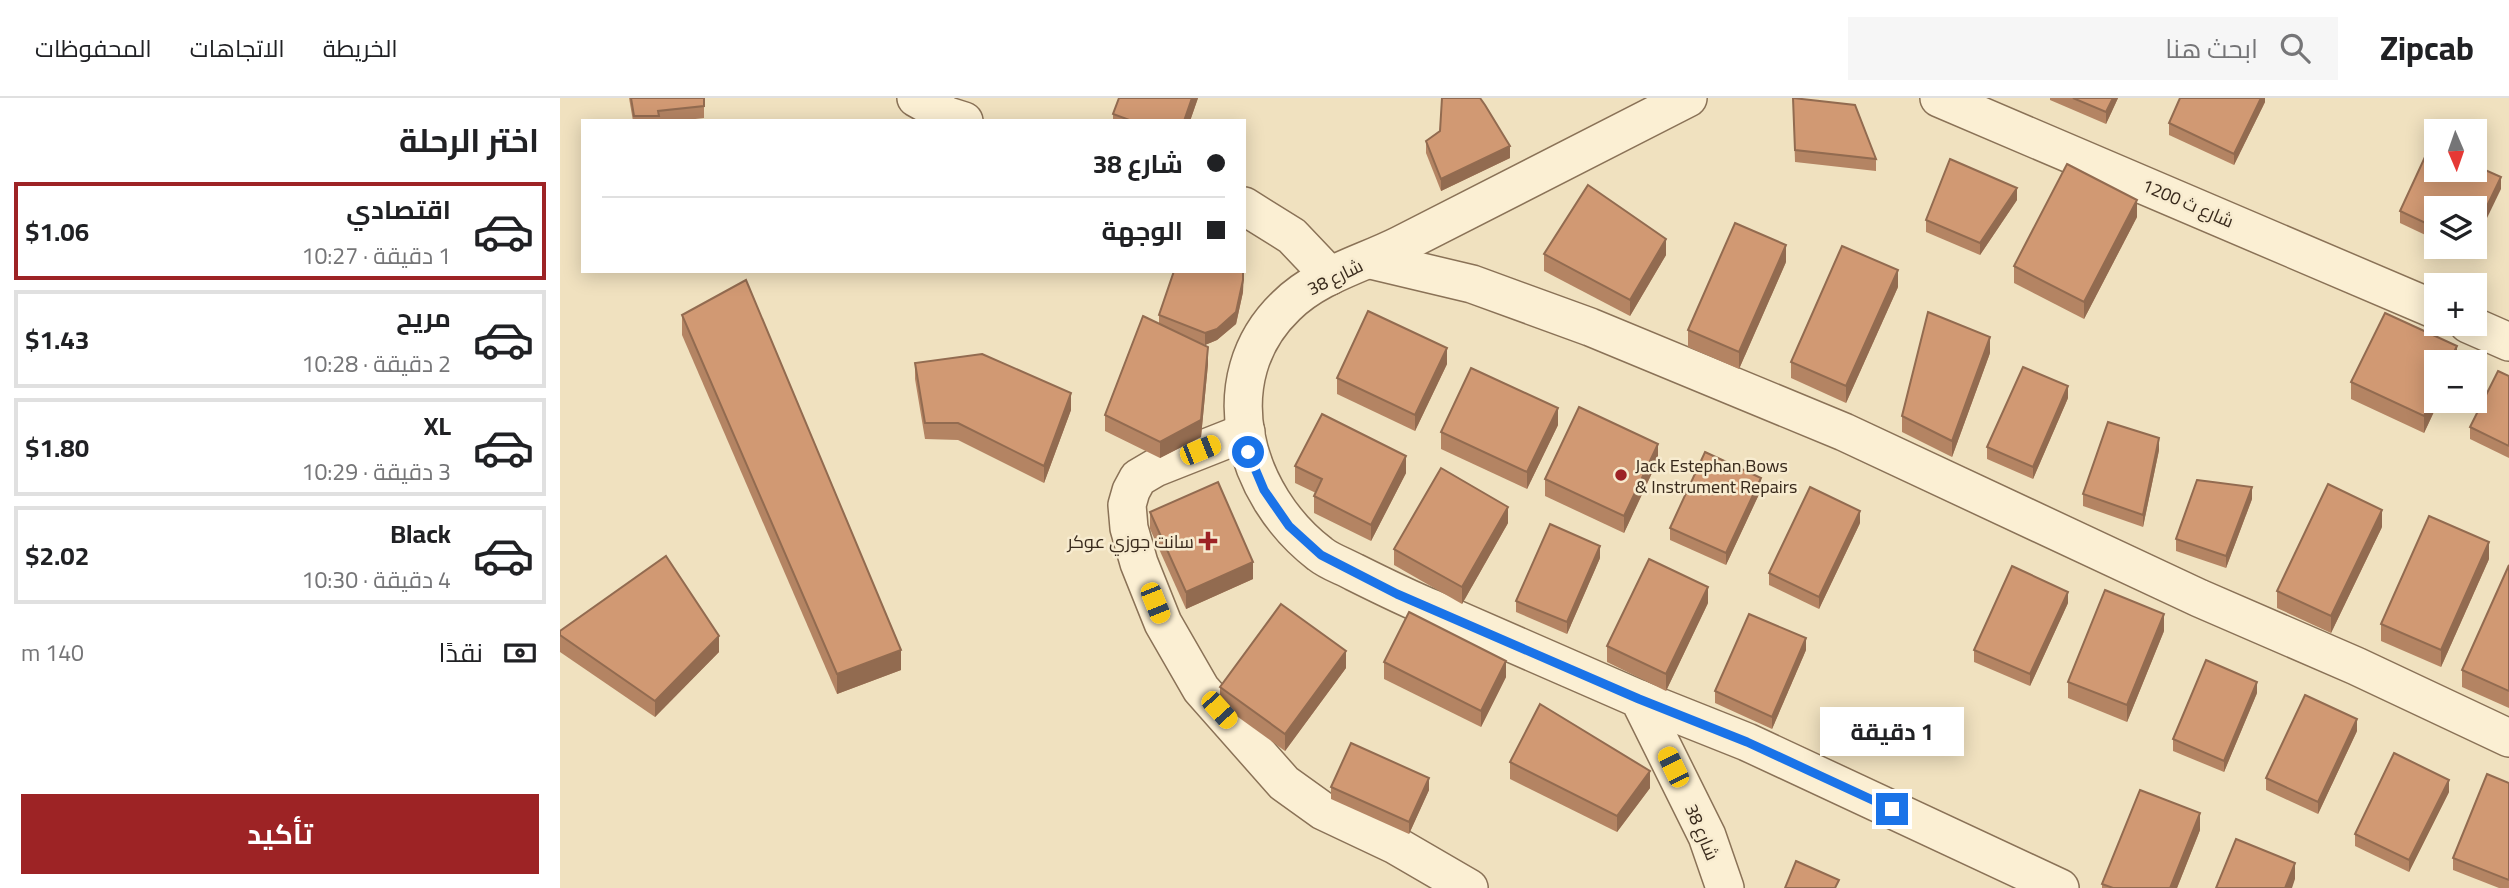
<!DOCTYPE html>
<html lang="ar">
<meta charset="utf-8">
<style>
body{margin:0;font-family:Georgia,Cairo,serif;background:#f6f6f6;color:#202124;direction:rtl;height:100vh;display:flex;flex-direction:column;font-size:26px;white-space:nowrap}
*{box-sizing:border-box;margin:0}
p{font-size:23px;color:#757577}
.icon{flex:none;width:38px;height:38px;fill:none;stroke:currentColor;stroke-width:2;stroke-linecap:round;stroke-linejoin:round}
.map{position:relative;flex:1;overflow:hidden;direction:ltr}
.details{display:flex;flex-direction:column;background:#fff;width:560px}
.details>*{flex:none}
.banner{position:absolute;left:21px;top:21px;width:665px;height:154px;border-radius:0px;box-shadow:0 4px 18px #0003;direction:rtl;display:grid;align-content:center;height:154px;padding:0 21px;background:#fff}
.needle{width:46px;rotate:178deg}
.fabs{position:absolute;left:1864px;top:21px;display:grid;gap:14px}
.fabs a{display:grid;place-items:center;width:63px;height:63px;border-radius:0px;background:#fff;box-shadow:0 4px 18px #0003;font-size:35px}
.end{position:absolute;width:32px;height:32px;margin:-16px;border:9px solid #1a73e8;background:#fff;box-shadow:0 0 0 4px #fff}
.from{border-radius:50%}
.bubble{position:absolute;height:49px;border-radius:0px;background:#fff;box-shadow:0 4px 18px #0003;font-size:23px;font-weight:700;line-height:49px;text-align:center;direction:rtl}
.car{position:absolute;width:21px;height:42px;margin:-21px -10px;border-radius:9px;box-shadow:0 0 5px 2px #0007;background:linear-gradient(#f5c518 24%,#345 0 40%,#f5c518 0 76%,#345 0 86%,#f5c518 0)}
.banner b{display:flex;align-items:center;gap:24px;height:66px;font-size:26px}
.banner b+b{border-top:2px solid #e0e0e0}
.banner i{width:18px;height:18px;background:#202124}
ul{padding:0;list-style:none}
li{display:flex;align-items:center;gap:21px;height:98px;margin:0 14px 10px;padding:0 7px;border:4px solid #e0e0e0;border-radius:0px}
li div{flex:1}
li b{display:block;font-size:26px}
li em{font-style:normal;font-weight:700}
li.on{border-color:#9d2325}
li>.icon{width:63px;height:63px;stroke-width:1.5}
h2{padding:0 21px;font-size:32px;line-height:84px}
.pay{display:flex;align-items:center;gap:18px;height:77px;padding:0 21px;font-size:26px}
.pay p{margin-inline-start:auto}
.primary-button{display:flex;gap:14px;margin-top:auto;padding:14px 21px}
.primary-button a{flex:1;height:80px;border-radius:0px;background:#9d2325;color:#fff;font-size:28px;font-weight:700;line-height:80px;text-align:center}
header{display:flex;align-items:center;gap:42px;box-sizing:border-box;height:98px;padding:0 35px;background:#fff;border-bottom:2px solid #e0e0e0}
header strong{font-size:33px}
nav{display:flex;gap:38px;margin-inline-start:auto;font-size:24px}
.search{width:490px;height:63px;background:#f6f6f6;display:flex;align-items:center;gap:18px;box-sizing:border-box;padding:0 24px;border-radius:0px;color:#757577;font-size:26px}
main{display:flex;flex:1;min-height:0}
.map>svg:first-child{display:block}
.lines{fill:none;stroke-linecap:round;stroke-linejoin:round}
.minor-casing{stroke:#8a7257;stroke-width:40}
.minor{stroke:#fbefd3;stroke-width:37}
.wall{fill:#b48463}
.shaded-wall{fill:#926b50}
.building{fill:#d19973;stroke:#926b50;stroke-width:2}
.route{stroke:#1a73e8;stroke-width:9}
.poi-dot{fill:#9d2325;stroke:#f7ebcf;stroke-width:2.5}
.labels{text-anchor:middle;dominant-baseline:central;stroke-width:5;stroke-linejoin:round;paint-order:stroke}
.street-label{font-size:18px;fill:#392a1c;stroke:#f7ebcf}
.poi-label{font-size:18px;fill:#392a1c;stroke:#f7ebcf;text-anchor:start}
</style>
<header>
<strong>Zipcab</strong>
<div class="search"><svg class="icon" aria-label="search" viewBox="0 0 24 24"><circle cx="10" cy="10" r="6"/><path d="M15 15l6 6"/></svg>ابحث هنا</div>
<nav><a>الخريطة</a><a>الاتجاهات</a><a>المحفوظات</a></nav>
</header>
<main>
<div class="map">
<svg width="1949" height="790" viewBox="0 0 1949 790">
<rect width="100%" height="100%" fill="#f0e1bf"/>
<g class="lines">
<defs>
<g id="minor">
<polyline points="356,0 388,18 404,23"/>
<path d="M1128 0C1032 49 936 98 840 147 802 166 757 177 726 208 650 281 684 398 760 456 770 464 783 468 794 474 820 487 846 500 873 511 942 541 1010 571 1079 601L1147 738 1165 790"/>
<polyline points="1379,0 1876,212"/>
<polyline points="684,108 732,138 770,178"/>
<polyline points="811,162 912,186 1030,229 1284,334 1639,500 1796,568 1949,640"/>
<polyline points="1908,226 1949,244"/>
<polyline points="686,334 595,370 578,380 571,393 567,407 569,430 579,465 603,525 641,591 724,685 763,713 835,747 909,790"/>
<polyline points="1079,601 1187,644 1500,790"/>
</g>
</defs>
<use href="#minor" class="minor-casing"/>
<use href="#minor" class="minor"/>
</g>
<g class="wall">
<polygon points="69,0 144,0 144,20 118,23 73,23"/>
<polygon points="559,0 638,0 630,23 553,23 553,16"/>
<polygon points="1233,0 1316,61 1316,73 1235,64"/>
<polygon points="1490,0 1558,0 1546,26 1490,2"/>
<polygon points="1705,0 1705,4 1674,67 1609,37 1609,25"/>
<polygon points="880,33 950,60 881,93 866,55 866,43"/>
<polygon points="1941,91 1876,110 1876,142 1840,125 1840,113"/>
<polygon points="1457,102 1420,157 1366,134 1366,122"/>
<polygon points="1577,119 1524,221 1454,185 1454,168"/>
<polygon points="1890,149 1914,149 1910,158"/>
<polygon points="984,156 1106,157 1070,218 984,173"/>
<polygon points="1226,164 1179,271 1128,249 1128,232"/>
<polygon points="1338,189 1286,305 1231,280 1231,264"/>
<polygon points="683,194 676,226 657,242 645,247 636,244 648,266 641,339 600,360 545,333 545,317 599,226 599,217"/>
<polygon points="122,217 341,572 277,596 122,237"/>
<polygon points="1430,255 1392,359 1342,334 1342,318"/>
<polygon points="1897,264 1876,303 1879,303 1864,335 1791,301 1791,284"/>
<polygon points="355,265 511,312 484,385 398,342 365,341 355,281"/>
<polygon points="887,266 855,333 777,296 777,280"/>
<polygon points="1949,278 1949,360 1910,341 1910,329"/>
<polygon points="1508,300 1473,381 1427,361 1427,349"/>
<polygon points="998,327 967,391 881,351 881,334"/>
<polygon points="1599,352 1583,429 1523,408 1523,396"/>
<polygon points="1098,362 1064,435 985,398 985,381"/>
<polygon points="735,368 846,375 811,443 754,415 754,398 756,395 735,385"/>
<polygon points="1201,392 1166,467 1110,442 1110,430"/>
<polygon points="1692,401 1666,470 1616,453 1616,441"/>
<polygon points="590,414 693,481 626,511 590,431"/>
<polygon points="948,425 902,506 834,467 834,451"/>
<polygon points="1300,425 1259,511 1209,487 1209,475"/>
<polygon points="1822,429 1771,535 1717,510 1717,493"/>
<polygon points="1040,460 1007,536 956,514 956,503"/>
<polygon points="1929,461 1881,569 1821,543 1821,526"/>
<polygon points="1949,467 1949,610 1902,589 1902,572"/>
<polygon points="1148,505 1106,593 1047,564 1047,548"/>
<polygon points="1508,505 1470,588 1414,564 1414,552"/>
<polygon points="0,533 159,554 95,619 0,554"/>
<polygon points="1604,533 1567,624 1508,600 1508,584"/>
<polygon points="1246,552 1212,631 1155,605 1155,593"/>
<polygon points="824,564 946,579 921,629 824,581"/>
<polygon points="786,570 725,653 660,606 660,589"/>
<polygon points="1697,595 1664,674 1613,653 1613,641"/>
<polygon points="1797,633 1758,716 1706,692 1706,680"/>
<polygon points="950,664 1090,690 1057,734 950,681"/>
<polygon points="1949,685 1949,790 1939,790 1893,772 1893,760"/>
<polygon points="771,689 869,692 849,736 771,701"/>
<polygon points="1889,694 1849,774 1795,748 1795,736"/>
<polygon points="1640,732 1617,790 1542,790 1542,786"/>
</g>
<g class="shaded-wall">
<polygon points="632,0 638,0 630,23 624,23"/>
<polygon points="1553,0 1558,0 1546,26 1546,14"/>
<polygon points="1701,0 1705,0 1705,4 1674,67 1674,56"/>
<polygon points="950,48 950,60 881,93 881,81"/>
<polygon points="1941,79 1941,91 1914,147 1914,135"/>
<polygon points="1457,90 1457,102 1420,157 1420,145"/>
<polygon points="1577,102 1577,119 1524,221 1524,204"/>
<polygon points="1106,141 1106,157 1070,218 1070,202"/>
<polygon points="1226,147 1226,164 1179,271 1179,254"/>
<polygon points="1910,149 1914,149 1910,158"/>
<polygon points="1338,172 1338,189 1286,305 1286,288"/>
<polygon points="684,173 683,194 676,226 657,242 645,247 645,235"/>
<polygon points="1430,239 1430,255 1392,359 1392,343"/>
<polygon points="1897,248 1897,264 1889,264"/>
<polygon points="648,249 648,266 641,339 600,360 600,344"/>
<polygon points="887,250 887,266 855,333 855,317"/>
<polygon points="1508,288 1508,300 1473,381 1473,369"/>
<polygon points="1876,292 1876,303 1879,303 1864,335 1864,318"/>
<polygon points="511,295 511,312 484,385 484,368"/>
<polygon points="998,310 998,327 967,391 967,374"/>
<polygon points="1599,340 1599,352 1583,429 1583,417"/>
<polygon points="1098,346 1098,362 1064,435 1064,418"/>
<polygon points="846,358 846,375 811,443 811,427"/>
<polygon points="1201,380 1201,392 1166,467 1166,455"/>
<polygon points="1692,389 1692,401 1666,470 1666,458"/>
<polygon points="948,409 948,425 902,506 902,489"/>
<polygon points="1822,412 1822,429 1771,535 1771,518"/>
<polygon points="1300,413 1300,425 1259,511 1259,499"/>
<polygon points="1929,444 1929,461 1881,569 1881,552"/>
<polygon points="1040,448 1040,460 1007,536 1007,524"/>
<polygon points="693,464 693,481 626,511 626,494"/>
<polygon points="1148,489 1148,505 1106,593 1106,576"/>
<polygon points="1508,494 1508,505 1470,588 1470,576"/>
<polygon points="1604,516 1604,533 1567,624 1567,607"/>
<polygon points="159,538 159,554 95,619 95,603"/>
<polygon points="1246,540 1246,552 1212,631 1212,619"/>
<polygon points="341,552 341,572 277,596 277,576"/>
<polygon points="786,553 786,570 725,653 725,636"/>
<polygon points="946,563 946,579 921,629 921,613"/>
<polygon points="1697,584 1697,595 1664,674 1664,663"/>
<polygon points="1797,621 1797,633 1758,716 1758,704"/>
<polygon points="1090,673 1090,690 1057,734 1057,718"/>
<polygon points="869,680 869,692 849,736 849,724"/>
<polygon points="1889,682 1889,694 1849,774 1849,762"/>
<polygon points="1640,715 1640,732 1617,790 1610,790"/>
<polygon points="1735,765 1735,781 1732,790 1725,790"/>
</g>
<g class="building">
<polygon points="71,0 144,0 144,8 98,13 99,18 74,18"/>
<polygon points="559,0 632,0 624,23 572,23 553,16"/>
<polygon points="882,0 920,0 925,7 950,48 881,81 866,43 880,33"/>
<polygon points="1233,0 1295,7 1316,61 1235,52"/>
<polygon points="1513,0 1553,0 1546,14"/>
<polygon points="1620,0 1701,0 1674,56 1609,25"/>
<polygon points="1871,46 1876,49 1876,72 1914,72 1914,67 1941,79 1914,135 1914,110 1876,110 1876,130 1840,113"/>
<polygon points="1390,61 1457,90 1420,145 1366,122"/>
<polygon points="1507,66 1577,102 1524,204 1454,168"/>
<polygon points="1028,87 1106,141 1070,202 984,156"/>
<polygon points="1175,125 1226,147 1179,254 1128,232"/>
<polygon points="1282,148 1338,172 1286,288 1231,264"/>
<polygon points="614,173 683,173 683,182 676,214 657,231 645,235 599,217"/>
<polygon points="186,182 341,552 277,576 122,217"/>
<polygon points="808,213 887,250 855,317 777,280"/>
<polygon points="1368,214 1430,239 1392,343 1342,318"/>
<polygon points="1825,215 1897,248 1889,264 1876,264 1876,292 1864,318 1791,284"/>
<polygon points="583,218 648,249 641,322 600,344 545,317"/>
<polygon points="422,256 511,295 484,368 398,325 365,325 355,265"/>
<polygon points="1463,269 1508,288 1473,369 1427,349"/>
<polygon points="911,270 998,310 967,374 881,334"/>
<polygon points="1938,273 1949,278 1949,348 1910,329"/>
<polygon points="1019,309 1098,346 1064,418 985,381"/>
<polygon points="762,316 846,358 811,427 754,398 762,381 735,368"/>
<polygon points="1548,324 1599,340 1583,417 1523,396"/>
<polygon points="1145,354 1201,380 1166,455 1110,430"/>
<polygon points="881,370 948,409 902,489 834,451"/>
<polygon points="1637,382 1692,389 1666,458 1616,441"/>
<polygon points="658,384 693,464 626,494 590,414"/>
<polygon points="1768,386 1822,412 1771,518 1717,493"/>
<polygon points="1250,389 1300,413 1259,499 1209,475"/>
<polygon points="1869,418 1929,444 1881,552 1821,526"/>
<polygon points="990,426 1040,448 1007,524 956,503"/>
<polygon points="106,458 159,538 95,603 0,537 0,533"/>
<polygon points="1089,461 1148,489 1106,576 1047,548"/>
<polygon points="1949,467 1949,593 1902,572"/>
<polygon points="1452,468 1508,494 1470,576 1414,552"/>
<polygon points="1545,492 1604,516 1567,607 1508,584"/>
<polygon points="721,506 786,553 725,636 660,589"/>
<polygon points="849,514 946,563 921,613 824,564"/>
<polygon points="1189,516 1246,540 1212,619 1155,593"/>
<polygon points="1646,562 1697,584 1664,663 1613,641"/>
<polygon points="1745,597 1797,621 1758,704 1706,680"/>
<polygon points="980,606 1090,673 1057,718 950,664"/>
<polygon points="791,645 869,680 849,724 771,689"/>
<polygon points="1834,655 1889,682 1849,762 1795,736"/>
<polygon points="1927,676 1949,685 1949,782 1893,760"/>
<polygon points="1580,692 1640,715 1610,790 1553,790 1542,786"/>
<polygon points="1676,741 1735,765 1725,790 1656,790"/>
<polygon points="1236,763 1279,782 1275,790 1225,790"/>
</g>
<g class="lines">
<polyline class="route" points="688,354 704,392 729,428 761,457 837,496 1079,601 1187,644 1332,711"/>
</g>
<g class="poi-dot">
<circle cx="1061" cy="377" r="7"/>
<path d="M644.5 432.5h7v7h7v7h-7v7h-7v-7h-7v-7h7z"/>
</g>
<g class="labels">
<g class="street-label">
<text transform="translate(1628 105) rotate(23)">شارع ث 1200</text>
<text transform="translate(775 179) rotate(-26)">شارع 38</text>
<text transform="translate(1142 734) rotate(67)">شارع 38</text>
</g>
<g class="poi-label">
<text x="1075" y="367">Jack Estephan Bows<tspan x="1075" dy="21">&amp; Instrument Repairs</tspan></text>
<text x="634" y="443" text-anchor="end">سانت جوزي عوكر</text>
</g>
</g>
</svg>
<div class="fabs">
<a><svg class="needle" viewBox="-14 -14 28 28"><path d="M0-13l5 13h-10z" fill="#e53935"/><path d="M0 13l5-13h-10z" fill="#757577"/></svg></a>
<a><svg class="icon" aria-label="layers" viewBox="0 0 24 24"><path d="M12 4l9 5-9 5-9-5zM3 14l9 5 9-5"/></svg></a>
<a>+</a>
<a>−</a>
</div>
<i class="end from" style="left:688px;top:354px"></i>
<i class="end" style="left:1332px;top:711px"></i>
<div class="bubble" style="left:1260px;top:609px;width:144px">1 دقيقة</div>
<i class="car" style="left:640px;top:352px;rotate:68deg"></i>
<i class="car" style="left:595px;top:505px;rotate:158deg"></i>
<i class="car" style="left:659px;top:612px;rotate:138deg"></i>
<i class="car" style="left:1113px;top:669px;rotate:334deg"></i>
<div class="banner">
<b><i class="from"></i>شارع 38</b>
<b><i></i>الوجهة</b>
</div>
</div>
<section class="details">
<h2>اختر الرحلة</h2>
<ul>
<li class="on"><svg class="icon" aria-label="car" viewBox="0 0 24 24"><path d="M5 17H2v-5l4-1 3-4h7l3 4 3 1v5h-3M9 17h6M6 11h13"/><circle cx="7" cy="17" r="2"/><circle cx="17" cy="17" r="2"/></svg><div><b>اقتصادي</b><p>1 دقيقة · 10:27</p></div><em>$1.06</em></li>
<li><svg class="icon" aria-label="car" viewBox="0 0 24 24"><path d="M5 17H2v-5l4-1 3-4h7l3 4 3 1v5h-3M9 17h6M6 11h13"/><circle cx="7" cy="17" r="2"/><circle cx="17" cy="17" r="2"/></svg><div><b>مريح</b><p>2 دقيقة · 10:28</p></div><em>$1.43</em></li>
<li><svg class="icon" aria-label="car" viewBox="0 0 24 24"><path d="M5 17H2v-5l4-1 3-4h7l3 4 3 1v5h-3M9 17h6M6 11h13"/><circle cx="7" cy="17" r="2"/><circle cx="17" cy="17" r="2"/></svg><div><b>XL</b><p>3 دقيقة · 10:29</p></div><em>$1.80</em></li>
<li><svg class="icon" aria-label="car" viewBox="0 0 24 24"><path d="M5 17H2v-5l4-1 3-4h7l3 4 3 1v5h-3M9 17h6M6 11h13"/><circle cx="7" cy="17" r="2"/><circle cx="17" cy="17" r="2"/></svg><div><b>Black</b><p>4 دقيقة · 10:30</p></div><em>$2.02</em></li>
</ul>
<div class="pay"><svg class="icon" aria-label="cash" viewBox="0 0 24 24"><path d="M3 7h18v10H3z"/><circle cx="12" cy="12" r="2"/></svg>نقدًا<p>140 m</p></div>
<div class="primary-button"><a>تأكيد</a></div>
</section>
</main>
